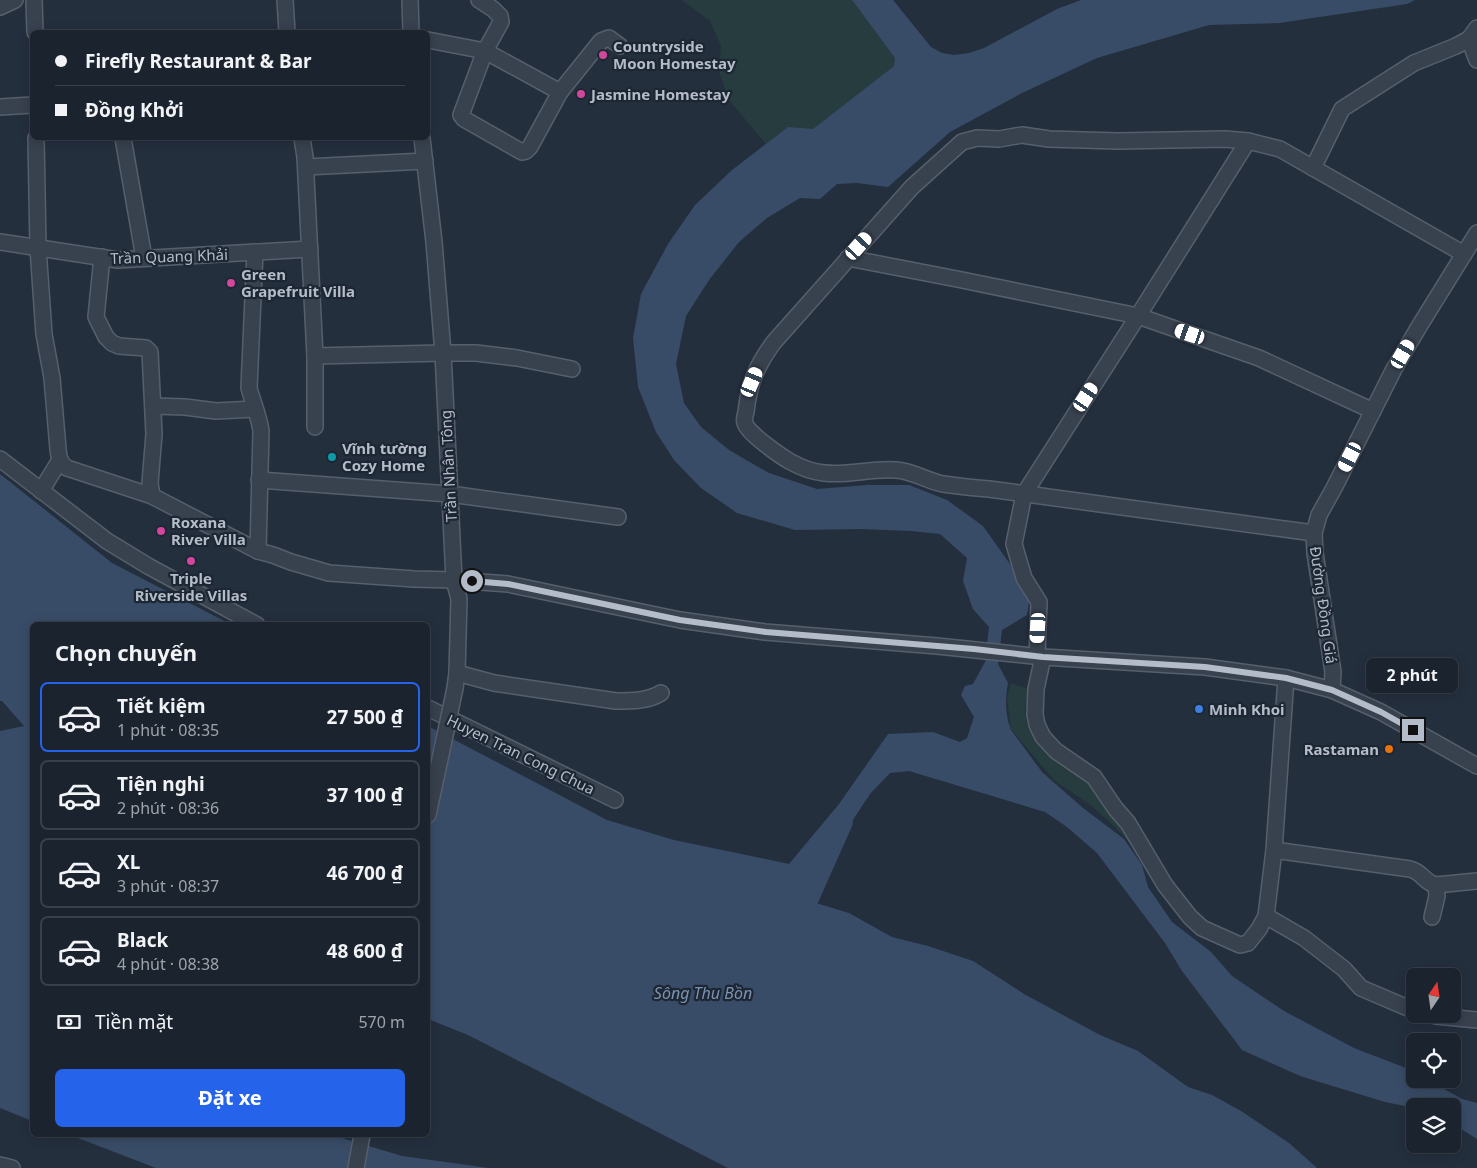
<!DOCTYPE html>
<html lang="vi">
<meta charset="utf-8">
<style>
body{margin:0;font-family:"Noto Sans",sans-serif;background:#282f3a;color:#f1f3f6;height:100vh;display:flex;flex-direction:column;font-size:19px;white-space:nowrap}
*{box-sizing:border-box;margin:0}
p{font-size:16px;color:#a0a4aa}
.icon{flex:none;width:28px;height:28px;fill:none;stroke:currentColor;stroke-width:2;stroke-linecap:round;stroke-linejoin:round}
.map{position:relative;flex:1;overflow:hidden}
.panel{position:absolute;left:30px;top:622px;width:400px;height:515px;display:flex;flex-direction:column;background:#1b232e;border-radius:8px;box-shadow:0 2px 12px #0003,0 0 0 1px #39404a}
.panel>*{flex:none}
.hud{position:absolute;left:30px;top:30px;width:400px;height:110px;border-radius:8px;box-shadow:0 2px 12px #0003,0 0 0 1px #39404a;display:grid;align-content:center;height:110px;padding:0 25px;background:#1b232e}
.needle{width:32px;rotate:13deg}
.tools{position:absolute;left:1406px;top:968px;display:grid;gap:10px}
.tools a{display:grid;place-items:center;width:55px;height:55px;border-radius:8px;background:#1b232e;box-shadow:0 2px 12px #0003,0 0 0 1px #39404a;font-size:25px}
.end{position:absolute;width:22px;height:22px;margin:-11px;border:6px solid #b4bcc9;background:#111;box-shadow:0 0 0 2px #111}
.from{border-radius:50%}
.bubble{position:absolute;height:35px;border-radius:8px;background:#1b232e;box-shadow:0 2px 12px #0003,0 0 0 1px #39404a;font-size:16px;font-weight:700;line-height:35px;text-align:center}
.car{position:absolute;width:15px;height:30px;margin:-15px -8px;border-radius:6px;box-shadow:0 0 4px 1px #0007;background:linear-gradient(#fff 24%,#345 0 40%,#fff 0 76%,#345 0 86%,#fff 0)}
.hud b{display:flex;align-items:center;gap:18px;height:48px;font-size:19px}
.hud b+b{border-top:1px solid #39404a}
.hud i{width:12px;height:12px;background:#f1f3f6}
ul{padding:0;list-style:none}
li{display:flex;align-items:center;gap:15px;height:70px;margin:0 10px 8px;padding:0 15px;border:2px solid #39404a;border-radius:8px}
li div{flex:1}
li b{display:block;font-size:19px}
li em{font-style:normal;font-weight:700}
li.active{border-color:#2563eb}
li>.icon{width:45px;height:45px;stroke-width:1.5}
h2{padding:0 25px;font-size:22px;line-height:60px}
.pay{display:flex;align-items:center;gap:12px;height:55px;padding:0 25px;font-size:19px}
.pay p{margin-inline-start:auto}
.cta{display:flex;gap:10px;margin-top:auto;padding:10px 25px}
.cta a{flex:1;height:58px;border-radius:8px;background:#2563eb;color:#fff;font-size:20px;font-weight:700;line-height:58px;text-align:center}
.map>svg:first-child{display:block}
.green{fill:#263c3f}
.water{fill:#394c67}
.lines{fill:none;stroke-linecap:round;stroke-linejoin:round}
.river{stroke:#394c67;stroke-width:20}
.minor-casing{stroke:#565f6c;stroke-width:18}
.minor{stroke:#38414e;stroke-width:15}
.minor-bridge-casing{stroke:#565f6c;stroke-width:18;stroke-linecap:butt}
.minor-bridge{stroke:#38414e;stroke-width:15}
.route{stroke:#b4bcc9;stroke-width:6}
.hotel-dot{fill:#d1479c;stroke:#1d2633;stroke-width:2}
.culture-dot{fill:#0f9aa8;stroke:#1d2633;stroke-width:2}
.shop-dot{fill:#3f7fe0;stroke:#1d2633;stroke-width:2}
.food-dot{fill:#e8710a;stroke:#1d2633;stroke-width:2}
.labels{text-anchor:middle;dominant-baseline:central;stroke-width:4.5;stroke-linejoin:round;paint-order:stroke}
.poi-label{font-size:15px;font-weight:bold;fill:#b4bcc9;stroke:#1d2633;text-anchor:start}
.street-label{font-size:15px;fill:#b4bcc9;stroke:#1d2633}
.water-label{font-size:16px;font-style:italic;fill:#7c92b1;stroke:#1d2633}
</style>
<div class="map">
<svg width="1477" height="1168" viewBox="0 0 1477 1168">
<rect width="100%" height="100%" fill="#242f3e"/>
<g class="green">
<polygon points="682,0 852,0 895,58 894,66 813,130 788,127 766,144 728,99 719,71 721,46 710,21"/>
<polygon points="1011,683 1028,689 1025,710 1028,729 1039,744 1089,784 1107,800 1138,851 1111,823 1088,803 1055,781 1024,745 1011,729 1007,698"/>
</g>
<g class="water">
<path d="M852 0H893L931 47 942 53 954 55 969 53 984 48 1057 9 1081 0H1415L1407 4 1279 23 1209 25 1097 58 1022 93 950 132 888 187 857 183 837 184 820 199 800 198 767 218 739 242 709 280 686 316 676 364 684 403 701 427 729 450 769 473 817 489 867 485H909L947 500 983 526 1010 564 1019 585 1030 594 1027 615 1002 630 998 664 1008 683C1005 699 1005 715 1011 730L1042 772 1083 808 1124 839 1142 865 1148 887 1172 922 1211 952 1232 976 1284 1011 1354 1048 1411 1070 1415 1073V1079H1426L1462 1099 1477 1103V1139L1453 1124 1452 1106H1415V1108L1385 1102 1300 1076 1242 1050 1182 971 1165 943 1097 853 1067 827 1045 812 909 771 890 773 870 794 841 838 813 866 809 880 816 903 849 913 892 937 928 946 973 961 1024 994 1100 1035 1138 1051 1188 1087 1212 1095 1241 1111 1289 1143 1317 1168H728L468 1035 428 1019V726L607 820 674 840 789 864 839 804 888 734 933 732 960 742 967 738 974 717 961 695 965 686 973 684 985 662 989 627 973 609 963 581 967 558 940 534 911 531 862 529 795 530 737 513 701 488 674 460 656 432 638 387 633 338 641 294 668 244 695 205 732 170 788 127 813 129 894 66 895 58Z"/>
<polygon points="0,474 112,563 232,625 32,625 32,1121 0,1108 0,731 24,726 2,701 0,701"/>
<polygon points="70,1135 334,1135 342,1138 402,1156 489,1168 156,1168"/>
</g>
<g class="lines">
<polyline class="river" points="802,914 843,822"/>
<defs>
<g id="minor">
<polyline points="34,0 35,32"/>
<polyline points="285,0 287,32"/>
<polyline points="410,0 411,32"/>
<polyline points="479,0 493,9 500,16 501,22 485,51 461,115 464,119 522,152 526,151 530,147 560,92 601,41 609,38 620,46"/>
<polyline points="0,7 15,0"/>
<polyline points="1469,39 1477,60"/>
<polyline points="428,40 485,51 560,92"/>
<polyline points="0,107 32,105"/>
<path d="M36 138 38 248 44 334 52 378 58 449C59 457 59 462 67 468L152 496 258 551 273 555 291 562 329 573 414 579 454 580 508 584 680 620 765 632 937 646 1043 657 1205 667 1286 678 1332 690 1381 712 1477 766"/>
<polyline points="123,138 144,258"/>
<polyline points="302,138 305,157 315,356 315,427"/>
<polyline points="422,138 434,242 443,353 476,353 517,358 572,369"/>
<polyline points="306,167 425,161"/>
<polyline points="1313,168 1342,109 1414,63 1456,46 1469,39 1477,28"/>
<polyline points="0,242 118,260 310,249"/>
<path d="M255 252 249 388C253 403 259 416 261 431L258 551"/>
<polyline points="102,257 96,317 106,337 112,343 119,346 146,348 150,352 154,434 150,483 152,496"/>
<polyline points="848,258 957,279 1138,316 1259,358 1373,411"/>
<polyline points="315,356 443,353 454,580 459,599 457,673 455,688"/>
<polyline points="153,406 185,407 216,411 255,409"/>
<polyline points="0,459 107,541 148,566 257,625"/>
<polyline points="259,480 450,494 618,517"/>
<polyline points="41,491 60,460"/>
<path d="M1314 533 989 489C974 488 958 486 943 484 927 481 913 471 896 470 871 468 848 476 824 473 813 472 800 467 791 462 782 457 747 433 745 423 744 420 745 415 746 412 749 383 757 365 774 342L912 187 962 142 977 138 999 139 1022 135 1049 139 1118 141 1225 139 1248 141 1280 149 1464 254"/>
<polyline points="1037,656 1039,602 1024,578 1014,544 1024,494 1138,316 1248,141"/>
<polyline points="1043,657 1036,689 1035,714 1037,725 1043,737 1056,751 1094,777 1115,808 1128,823 1165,885 1190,917 1202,928 1240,945 1248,943 1259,929 1266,916 1274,850 1286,678"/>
<path d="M457 673 494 683 616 701C632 701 648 701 661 693"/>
<polyline points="1332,690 1333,672 1315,553 1314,533 1319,515 1334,488 1394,369 1420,325 1477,233"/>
<polyline points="428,708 615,800"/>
<polyline points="428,815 443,745"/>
<path d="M1274 850 1410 869C1423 872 1424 883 1436 885L1477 881"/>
<polyline points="1266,916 1304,938 1344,969 1361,988 1415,1011"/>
<polyline points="1432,917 1437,896 1436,885"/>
<polyline points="1427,1014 1436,1016 1477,1020"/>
<polyline points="0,1165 12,1168"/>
<polyline points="356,1168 362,1135"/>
</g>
</defs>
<use href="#minor" class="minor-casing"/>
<use href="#minor" class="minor"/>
<defs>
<polyline id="minor-bridge" points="443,745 455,688"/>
</defs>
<use href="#minor-bridge" class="minor-bridge-casing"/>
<use href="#minor-bridge" class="minor-bridge"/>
</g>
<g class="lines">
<polyline class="route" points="472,581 508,584 680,620 766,632 974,649 1043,657 1205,667 1286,678 1332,690 1381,712 1413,730"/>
</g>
<g class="hotel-dot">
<circle cx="603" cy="55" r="5"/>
<circle cx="581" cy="94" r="5"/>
<circle cx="231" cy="283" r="5"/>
<circle cx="161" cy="531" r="5"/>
<circle cx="191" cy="561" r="5"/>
</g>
<circle class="culture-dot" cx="332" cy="457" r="5"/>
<circle class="shop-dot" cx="1199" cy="709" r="5"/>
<circle class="food-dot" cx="1389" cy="749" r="5"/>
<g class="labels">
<g class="poi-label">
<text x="613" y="46">Countryside<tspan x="613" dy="17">Moon Homestay</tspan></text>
<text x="591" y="94">Jasmine Homestay</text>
<text x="241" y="274">Green<tspan x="241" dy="17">Grapefruit Villa</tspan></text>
<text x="342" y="448">Vĩnh tường<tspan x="342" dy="17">Cozy Home</tspan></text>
<text x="171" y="522">Roxana<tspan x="171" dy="17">River Villa</tspan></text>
<text x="191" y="578" text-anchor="middle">Triple<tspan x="191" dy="17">Riverside Villas</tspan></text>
<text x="1209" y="709">Minh Khoi</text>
<text x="1379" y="749" text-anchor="end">Rastaman</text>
</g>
<g class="street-label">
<text transform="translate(169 256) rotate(-2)">Trần Quang Khải</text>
<text transform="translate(448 466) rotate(-93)">Trần Nhân Tông</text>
<text transform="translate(1324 605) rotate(82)">Đường Đồng Giá</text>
<text transform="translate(521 754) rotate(26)">Huyen Tran Cong Chua</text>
</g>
<g class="water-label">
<text x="703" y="993">Sông Thu Bồn</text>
</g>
</g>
</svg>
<div class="tools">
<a><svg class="needle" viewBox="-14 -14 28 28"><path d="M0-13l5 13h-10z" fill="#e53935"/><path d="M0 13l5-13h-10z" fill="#a0a4aa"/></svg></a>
<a><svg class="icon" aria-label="locate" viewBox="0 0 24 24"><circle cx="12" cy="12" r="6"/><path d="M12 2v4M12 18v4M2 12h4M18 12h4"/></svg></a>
<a><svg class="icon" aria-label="layers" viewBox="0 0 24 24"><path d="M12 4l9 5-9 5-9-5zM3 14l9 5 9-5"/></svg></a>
</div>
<i class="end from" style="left:472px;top:581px"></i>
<i class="end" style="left:1413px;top:730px"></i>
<div class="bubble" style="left:1366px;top:658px;width:92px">2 phút</div>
<i class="car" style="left:859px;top:246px;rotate:42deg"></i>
<i class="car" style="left:1190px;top:334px;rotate:289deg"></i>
<i class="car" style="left:1403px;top:354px;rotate:30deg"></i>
<i class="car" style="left:752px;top:382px;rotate:23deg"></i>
<i class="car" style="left:1086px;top:397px;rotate:33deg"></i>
<i class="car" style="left:1350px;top:457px;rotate:207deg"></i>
<i class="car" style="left:1038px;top:628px;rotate:183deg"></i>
<div class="hud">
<b><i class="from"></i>Firefly Restaurant &amp; Bar</b>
<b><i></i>Đồng Khởi</b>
</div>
<section class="panel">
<h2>Chọn chuyến</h2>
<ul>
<li class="active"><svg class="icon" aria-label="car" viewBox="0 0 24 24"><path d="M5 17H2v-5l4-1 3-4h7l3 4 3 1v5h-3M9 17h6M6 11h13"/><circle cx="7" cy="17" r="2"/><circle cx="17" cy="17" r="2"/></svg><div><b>Tiết kiệm</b><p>1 phút · 08:35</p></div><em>27 500 ₫</em></li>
<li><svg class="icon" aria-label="car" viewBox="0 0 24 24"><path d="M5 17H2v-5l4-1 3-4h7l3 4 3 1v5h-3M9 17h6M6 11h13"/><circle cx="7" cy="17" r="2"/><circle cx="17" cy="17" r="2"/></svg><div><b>Tiện nghi</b><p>2 phút · 08:36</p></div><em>37 100 ₫</em></li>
<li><svg class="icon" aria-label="car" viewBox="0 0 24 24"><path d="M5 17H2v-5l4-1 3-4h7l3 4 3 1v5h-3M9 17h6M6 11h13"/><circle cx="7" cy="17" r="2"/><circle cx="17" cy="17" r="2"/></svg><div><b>XL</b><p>3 phút · 08:37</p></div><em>46 700 ₫</em></li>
<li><svg class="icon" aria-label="car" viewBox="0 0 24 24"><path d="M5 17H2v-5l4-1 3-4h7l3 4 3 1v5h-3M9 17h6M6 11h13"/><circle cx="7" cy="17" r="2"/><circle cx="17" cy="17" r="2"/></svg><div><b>Black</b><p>4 phút · 08:38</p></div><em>48 600 ₫</em></li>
</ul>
<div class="pay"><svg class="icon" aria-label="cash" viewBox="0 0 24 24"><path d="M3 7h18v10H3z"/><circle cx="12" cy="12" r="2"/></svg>Tiền mặt<p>570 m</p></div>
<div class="cta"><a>Đặt xe</a></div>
</section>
</div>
